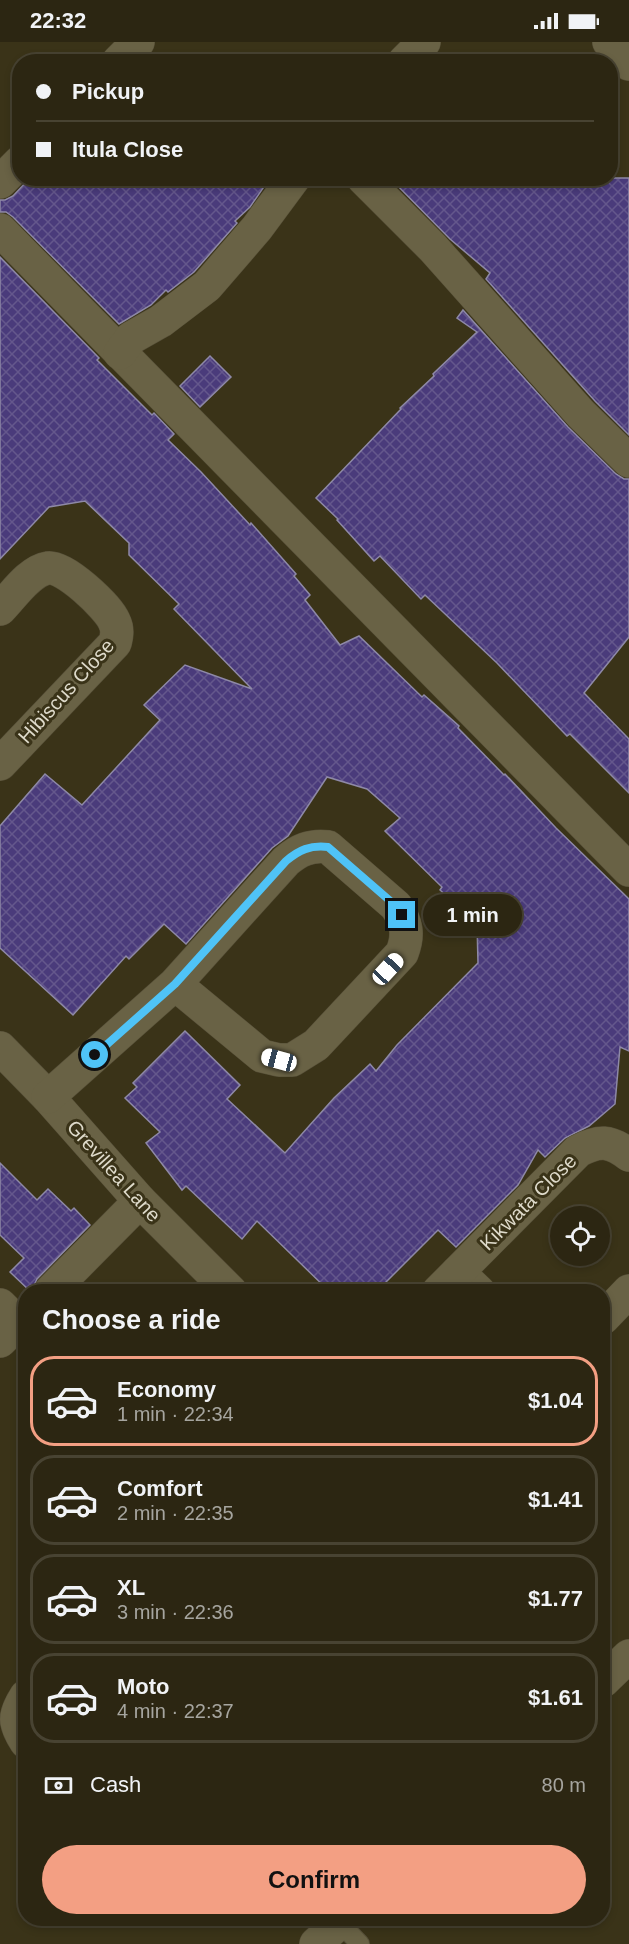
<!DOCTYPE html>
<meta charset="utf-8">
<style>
body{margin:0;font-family:Arial,sans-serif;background:#342e1b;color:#f1f3f6;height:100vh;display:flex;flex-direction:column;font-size:22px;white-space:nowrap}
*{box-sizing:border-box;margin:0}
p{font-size:20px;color:#a6a59f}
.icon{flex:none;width:33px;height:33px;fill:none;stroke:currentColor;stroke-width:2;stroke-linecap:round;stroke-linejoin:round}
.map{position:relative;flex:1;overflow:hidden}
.side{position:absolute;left:18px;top:1242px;width:592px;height:642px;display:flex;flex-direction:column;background:#2c2612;border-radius:24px;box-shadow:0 3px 9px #0003,0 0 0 2px #484332}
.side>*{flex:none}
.banner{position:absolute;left:12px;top:12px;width:606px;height:132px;border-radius:24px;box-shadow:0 3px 9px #0003,0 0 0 2px #484332;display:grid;align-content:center;height:132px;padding:0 24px;background:#2c2612}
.controls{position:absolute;left:550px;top:1164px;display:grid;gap:12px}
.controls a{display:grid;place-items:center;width:60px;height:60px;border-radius:50%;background:#2c2612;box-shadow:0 3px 9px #0003,0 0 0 2px #484332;font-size:30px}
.end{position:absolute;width:27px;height:27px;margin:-14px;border:8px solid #4fc3f7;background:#111;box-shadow:0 0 0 3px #111}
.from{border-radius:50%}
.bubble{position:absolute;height:42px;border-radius:21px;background:#2c2612;box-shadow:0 3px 9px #0003,0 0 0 2px #484332;font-size:20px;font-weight:600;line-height:42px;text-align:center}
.car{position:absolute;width:18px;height:36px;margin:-18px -9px;border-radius:8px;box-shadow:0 0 4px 2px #0007;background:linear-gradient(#fff 24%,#345 0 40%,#fff 0 76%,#345 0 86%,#fff 0)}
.banner b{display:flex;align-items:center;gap:21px;height:57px;font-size:22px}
.banner b+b{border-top:2px solid #484332}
.banner i{width:15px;height:15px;background:#f1f3f6}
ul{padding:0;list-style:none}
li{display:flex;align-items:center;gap:18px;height:90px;margin:0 12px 9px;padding:0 12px;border:3px solid #484332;border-radius:24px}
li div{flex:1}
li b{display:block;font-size:22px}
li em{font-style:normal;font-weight:600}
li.active{border-color:#f39f83}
li>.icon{width:54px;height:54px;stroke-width:1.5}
h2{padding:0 24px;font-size:27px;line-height:72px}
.pay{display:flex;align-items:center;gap:15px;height:66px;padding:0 24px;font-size:22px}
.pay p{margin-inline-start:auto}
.primary-button{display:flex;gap:12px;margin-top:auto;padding:12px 24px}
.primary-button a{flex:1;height:69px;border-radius:36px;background:#f39f83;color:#111;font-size:24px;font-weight:600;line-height:69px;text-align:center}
.status{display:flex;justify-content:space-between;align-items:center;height:42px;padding:0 30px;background:#2c2612;direction:ltr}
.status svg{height:16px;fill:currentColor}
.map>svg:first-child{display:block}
.building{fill:url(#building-cross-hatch);stroke:#8e89a7;stroke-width:1.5}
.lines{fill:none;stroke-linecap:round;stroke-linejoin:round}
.service-casing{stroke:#575039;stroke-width:20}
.minor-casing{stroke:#575039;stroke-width:34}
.service{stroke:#696245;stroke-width:18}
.minor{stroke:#696245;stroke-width:33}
.route{stroke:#4fc3f7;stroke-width:8}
.labels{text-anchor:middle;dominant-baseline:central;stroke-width:6;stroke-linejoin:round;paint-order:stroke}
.street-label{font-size:20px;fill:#dedaca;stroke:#3a3318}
</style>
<div class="status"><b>22:32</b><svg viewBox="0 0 49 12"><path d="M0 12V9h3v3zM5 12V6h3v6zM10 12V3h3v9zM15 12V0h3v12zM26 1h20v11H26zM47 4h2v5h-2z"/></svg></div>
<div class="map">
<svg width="629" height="1902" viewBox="0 0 629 1902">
<defs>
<pattern id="building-cross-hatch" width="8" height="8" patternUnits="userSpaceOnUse" patternTransform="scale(1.5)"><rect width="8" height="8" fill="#4a3b7b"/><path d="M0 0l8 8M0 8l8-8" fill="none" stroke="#64578c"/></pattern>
</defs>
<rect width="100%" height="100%" fill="#3a3318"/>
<g class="building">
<polygon points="30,136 270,136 250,165 235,179 237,181 194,230 168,250 166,248 151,263 119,282 13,175 6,170 0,170 0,158 5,158 13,154"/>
<polygon points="390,136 629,136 629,393 595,359 486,237 490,231 450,197"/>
<polygon points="0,215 99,316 97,318 152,373 154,371 174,392 168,398 201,430 250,483 251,481 296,532 294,534 310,553 305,558 340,603 359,594 422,655 424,653 459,684 458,686 504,733 505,732 556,786 629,857 629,1009 620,1005 615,1062 589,1084 565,1096 545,1115 538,1108 518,1143 456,1205 438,1188 376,1250 330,1250 257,1179 242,1197 186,1144 182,1148 146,1101 160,1090 125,1056 137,1045 133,1041 185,989 240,1043 227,1057 285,1111 334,1056 370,1022 376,1029 397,1003 478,921 477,882 440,848 442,845 385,789 400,776 367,747 327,735 288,794 272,806 186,902 164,882 129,917 126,914 73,973 0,906 0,784 45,732 82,763 160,678 144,663 185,623 252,647 174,567 179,562 129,513 129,501 85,459 49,465 0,517"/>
<polygon points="463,268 568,385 616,432 624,437 629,437 629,595 584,651 629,697 629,751 570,692 567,694 497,621 425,553 421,557 380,514 374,519 337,478 338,477 316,456 401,367 400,366 434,334 433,332 477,290 457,276"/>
<polygon points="210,314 231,335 200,365 180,344"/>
<polygon points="0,1121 37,1158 48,1147 71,1169 74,1166 90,1183 37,1237 31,1250 10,1230 24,1216 0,1193"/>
</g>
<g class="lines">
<defs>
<polyline id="service" points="340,1881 360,1902"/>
<g id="minor">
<polyline points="609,0 629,22"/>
<polyline points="118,20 138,0"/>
<polyline points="404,20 424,0"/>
<polyline points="363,136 433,206 581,372 629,419"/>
<polyline points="0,140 20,120"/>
<polyline points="0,188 629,828"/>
<polyline points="120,311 131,296 161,279 207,244 257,186 294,136"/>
<path d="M0 567C13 554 29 529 48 526 64 523 108 565 114 579 118 587 117 593 115 601L0 722"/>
<polyline points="0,1006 48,1055 140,1159 231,1250"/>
<path d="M48 1055 175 942 286 819C299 808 310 803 328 805L396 864C407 881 409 893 402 911L316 1003 292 1018H279L262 1014 175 942"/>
<polyline points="458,1230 479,1250"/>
<polyline points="50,1250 140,1159"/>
<path d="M438 1250 578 1109C599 1098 610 1098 629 1113"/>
<polyline points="0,1263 18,1281 0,1299"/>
<polyline points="603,1276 629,1249"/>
<polyline points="603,1639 629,1614"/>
<path d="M26 1654C13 1674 14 1681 26 1700"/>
<polyline points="316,1902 344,1876"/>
</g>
</defs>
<use href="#service" class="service-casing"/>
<use href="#minor" class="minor-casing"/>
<use href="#service" class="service"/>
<use href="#minor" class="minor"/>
</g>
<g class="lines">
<path class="route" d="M95 1013 175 942 286 819C299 808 310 803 328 805L396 864 402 873"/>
</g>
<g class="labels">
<g class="street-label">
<text transform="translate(66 649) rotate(-48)">Hibiscus Close</text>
<text transform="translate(114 1129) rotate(48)">Grevillea Lane</text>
<text transform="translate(528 1160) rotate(-45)">Kikwata Close</text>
</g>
</g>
</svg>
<div class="controls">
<a><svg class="icon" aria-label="locate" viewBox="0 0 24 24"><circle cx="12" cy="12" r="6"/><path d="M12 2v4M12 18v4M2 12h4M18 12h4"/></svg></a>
</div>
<i class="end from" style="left:95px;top:1013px"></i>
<i class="end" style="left:402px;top:873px"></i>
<div class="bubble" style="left:423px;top:852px;width:99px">1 min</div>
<i class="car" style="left:388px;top:927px;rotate:43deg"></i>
<i class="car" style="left:279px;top:1018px;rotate:285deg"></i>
<div class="banner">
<b><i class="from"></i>Pickup</b>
<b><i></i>Itula Close</b>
</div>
<section class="side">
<h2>Choose a ride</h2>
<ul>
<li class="active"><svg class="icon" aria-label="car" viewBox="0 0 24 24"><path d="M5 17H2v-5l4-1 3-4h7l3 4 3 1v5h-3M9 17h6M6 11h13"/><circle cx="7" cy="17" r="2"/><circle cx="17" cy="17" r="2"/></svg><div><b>Economy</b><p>1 min · 22:34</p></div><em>$1.04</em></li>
<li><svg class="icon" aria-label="car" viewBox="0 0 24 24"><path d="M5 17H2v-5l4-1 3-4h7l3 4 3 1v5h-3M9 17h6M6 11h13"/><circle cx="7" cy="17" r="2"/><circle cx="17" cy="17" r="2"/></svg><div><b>Comfort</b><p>2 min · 22:35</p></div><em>$1.41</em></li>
<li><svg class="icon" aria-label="car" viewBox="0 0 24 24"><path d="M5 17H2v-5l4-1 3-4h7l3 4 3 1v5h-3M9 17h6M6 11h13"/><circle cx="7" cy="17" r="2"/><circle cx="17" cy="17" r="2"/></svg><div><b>XL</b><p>3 min · 22:36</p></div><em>$1.77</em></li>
<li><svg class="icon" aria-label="car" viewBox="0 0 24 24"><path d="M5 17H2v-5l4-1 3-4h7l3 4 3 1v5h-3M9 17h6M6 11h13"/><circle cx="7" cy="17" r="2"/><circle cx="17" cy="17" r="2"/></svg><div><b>Moto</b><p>4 min · 22:37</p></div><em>$1.61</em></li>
</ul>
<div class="pay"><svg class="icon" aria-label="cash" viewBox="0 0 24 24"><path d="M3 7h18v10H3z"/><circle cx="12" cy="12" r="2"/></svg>Cash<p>80 m</p></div>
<div class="primary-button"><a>Confirm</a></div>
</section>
</div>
